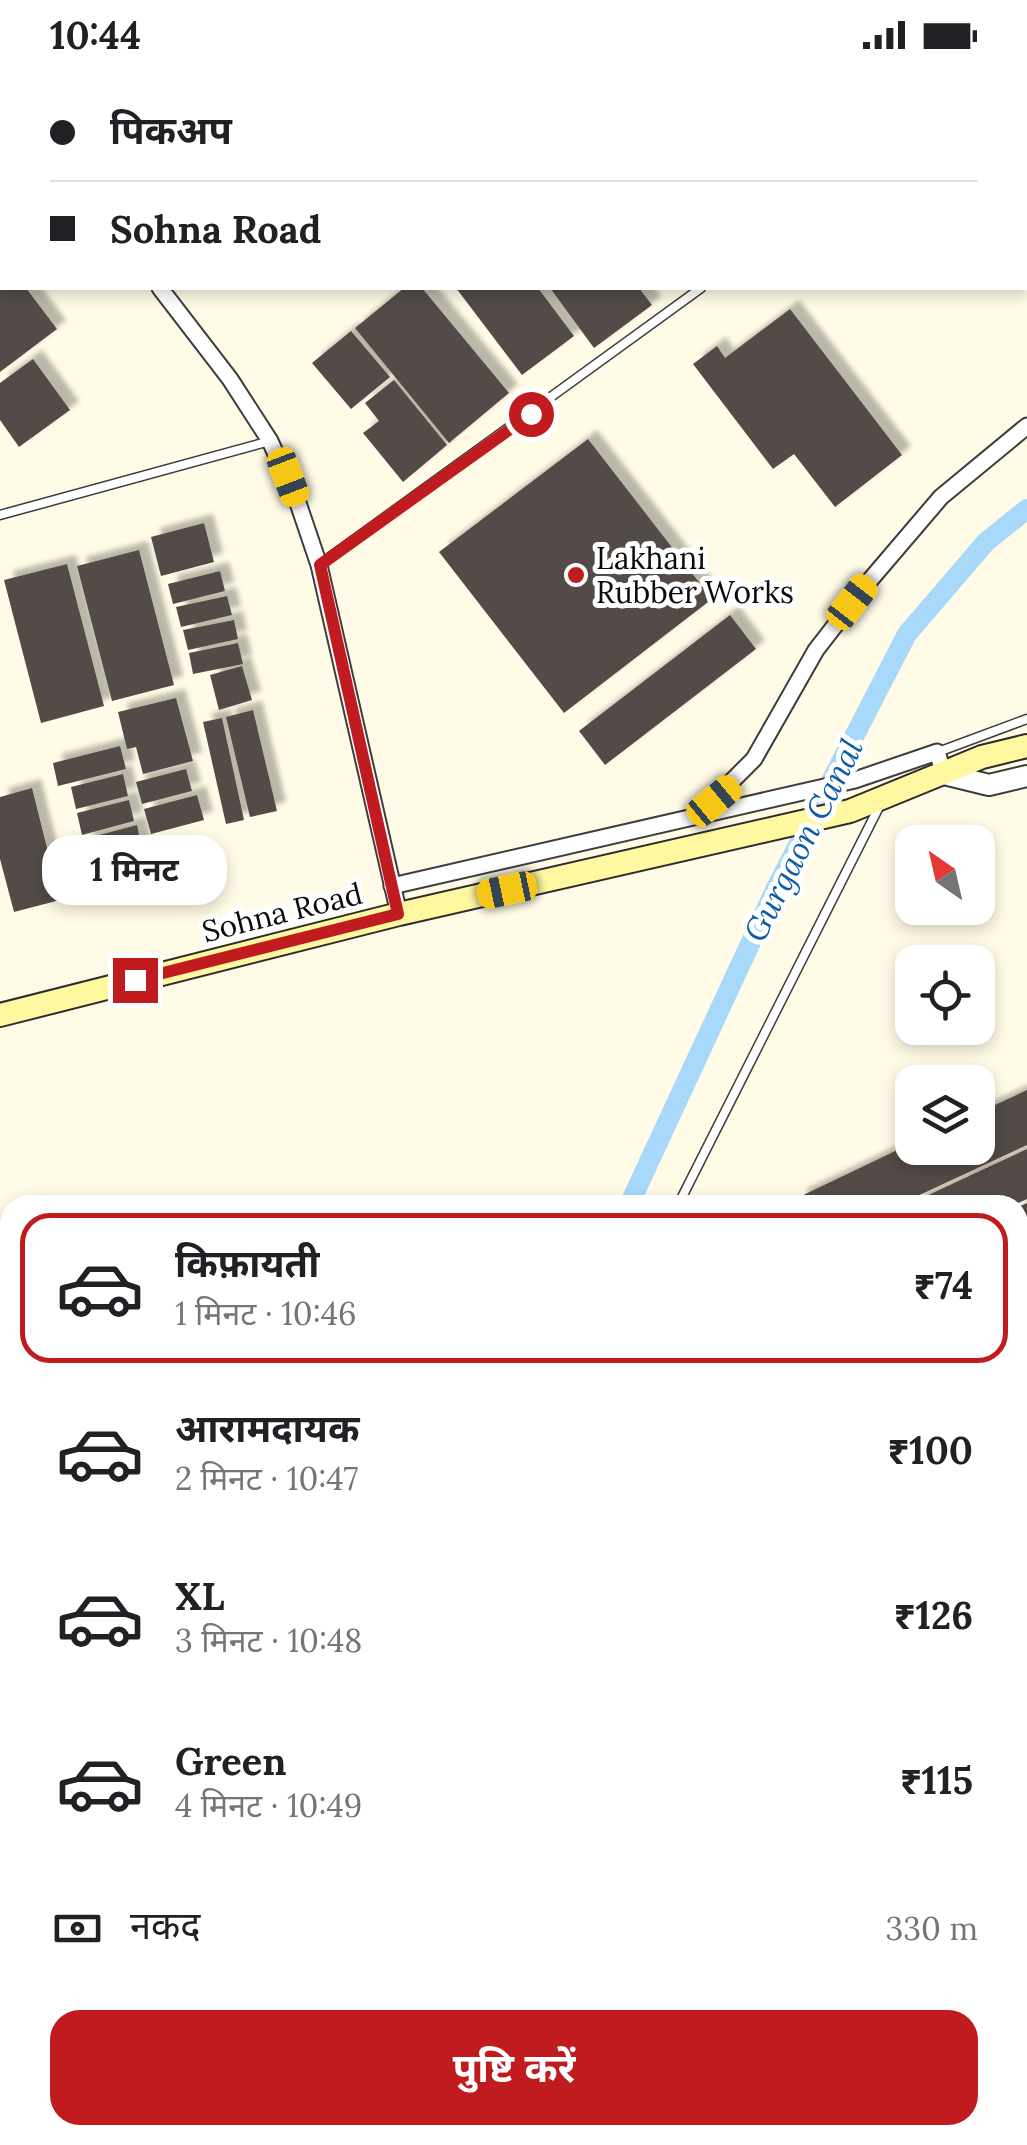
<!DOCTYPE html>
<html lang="hi">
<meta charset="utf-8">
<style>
body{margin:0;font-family:Lora,"Noto Sans Devanagari",serif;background:#f2f2f2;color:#202124;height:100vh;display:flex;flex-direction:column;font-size:38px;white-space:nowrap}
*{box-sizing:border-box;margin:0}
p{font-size:32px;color:#757577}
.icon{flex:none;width:55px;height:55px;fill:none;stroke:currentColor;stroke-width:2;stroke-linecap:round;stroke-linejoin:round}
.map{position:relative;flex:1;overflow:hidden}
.drawer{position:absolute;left:0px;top:1125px;width:1028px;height:950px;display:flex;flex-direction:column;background:#fff;border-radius:30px 30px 0 0;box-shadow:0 5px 15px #0003}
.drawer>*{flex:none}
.banner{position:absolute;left:0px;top:0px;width:1028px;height:220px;box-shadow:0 5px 15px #0003;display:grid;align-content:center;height:220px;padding:0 50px;background:#fff}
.needle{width:65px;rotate:326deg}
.controls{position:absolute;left:895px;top:755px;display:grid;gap:20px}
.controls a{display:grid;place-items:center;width:100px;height:100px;border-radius:20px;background:#fff;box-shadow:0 5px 15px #0003;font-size:50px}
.end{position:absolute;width:45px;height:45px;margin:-22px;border:12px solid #c01b1e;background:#fff;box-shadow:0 0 0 5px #fff}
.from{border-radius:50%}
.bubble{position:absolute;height:70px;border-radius:30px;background:#fff;box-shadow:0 5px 15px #0003;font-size:32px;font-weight:700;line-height:70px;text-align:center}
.car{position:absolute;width:30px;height:60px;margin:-30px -15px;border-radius:12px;box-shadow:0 0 8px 2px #0007;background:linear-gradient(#f5c518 24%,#345 0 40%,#f5c518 0 76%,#345 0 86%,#f5c518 0)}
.banner b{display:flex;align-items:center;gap:35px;height:95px;font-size:38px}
.banner b+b{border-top:2px solid #e0e0e0}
.banner i{width:25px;height:25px;background:#202124}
ul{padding:18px 0 0;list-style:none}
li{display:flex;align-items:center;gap:30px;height:150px;margin:0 20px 15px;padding:0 30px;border:5px solid transparent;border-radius:30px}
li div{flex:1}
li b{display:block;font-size:38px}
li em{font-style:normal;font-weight:700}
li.on{border-color:#c01b1e}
li>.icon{width:90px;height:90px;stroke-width:1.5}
.pay{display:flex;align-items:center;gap:25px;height:110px;padding:0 50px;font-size:38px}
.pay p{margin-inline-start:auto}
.primary-button{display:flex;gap:20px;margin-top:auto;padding:20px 50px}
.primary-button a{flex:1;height:115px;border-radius:30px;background:#c01b1e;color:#fff;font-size:40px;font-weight:700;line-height:115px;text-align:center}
.status{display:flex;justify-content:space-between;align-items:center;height:70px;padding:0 50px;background:#fff;direction:ltr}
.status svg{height:28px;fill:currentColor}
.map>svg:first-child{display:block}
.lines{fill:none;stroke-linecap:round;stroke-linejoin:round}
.stream{stroke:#2b8cd5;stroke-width:5}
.canal{stroke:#a8d8fa;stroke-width:20}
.building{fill:#534b46;filter:url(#shadow)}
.service-casing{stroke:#3d3d3d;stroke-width:11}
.minor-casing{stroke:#3d3d3d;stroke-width:19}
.tertiary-casing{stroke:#3d3d3d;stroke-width:24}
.secondary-casing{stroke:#2c2c2c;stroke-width:26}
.service{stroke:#fff;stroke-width:8}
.minor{stroke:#fff;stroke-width:15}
.tertiary{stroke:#fff;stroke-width:20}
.secondary{stroke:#fff8a1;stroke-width:22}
.route{stroke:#c01b1e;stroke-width:12}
.poi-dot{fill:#c01b1e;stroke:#fff;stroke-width:4}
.labels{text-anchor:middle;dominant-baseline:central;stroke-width:10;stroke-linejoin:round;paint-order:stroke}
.poi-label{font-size:30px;fill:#0a0a0a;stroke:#fff;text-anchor:start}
.street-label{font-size:30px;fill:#0a0a0a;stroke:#fff}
.water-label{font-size:32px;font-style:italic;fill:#0e5ca1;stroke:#fff}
</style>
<div class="status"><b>10:44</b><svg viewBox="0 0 49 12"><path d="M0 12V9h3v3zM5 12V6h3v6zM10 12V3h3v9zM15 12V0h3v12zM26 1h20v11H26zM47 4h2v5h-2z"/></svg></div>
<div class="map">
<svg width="1027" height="2075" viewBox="0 0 1027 2075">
<defs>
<filter id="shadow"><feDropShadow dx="9" dy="-9" stdDeviation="2.5" flood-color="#0004"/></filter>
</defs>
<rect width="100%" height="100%" fill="#fffbe6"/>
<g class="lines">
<polyline class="stream" points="109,2065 112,2075"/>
<g class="canal">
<polyline points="629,1135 776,818 907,564 986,472 1027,439"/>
<polyline points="49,2075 56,2065"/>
</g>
</g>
<g class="building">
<polygon points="26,218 57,259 0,302 0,219"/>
<polygon points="404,218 422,218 509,323 449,373 355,258"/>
<polygon points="456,218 538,218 574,266 522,305"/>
<polygon points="550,218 639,218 652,235 594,278"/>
<polygon points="790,239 902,385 835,437 794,384 773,399 693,294 717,276 725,288"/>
<polygon points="351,261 390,307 351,339 312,293"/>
<polygon points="33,289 70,340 19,377 0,350 0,313"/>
<polygon points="394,310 447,375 403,412 363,363 379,351 365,333"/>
<polygon points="588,369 712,529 564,643 439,482"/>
<polygon points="204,453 214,492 161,506 151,467"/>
<polygon points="139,480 174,615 112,631 77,496"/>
<polygon points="67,494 104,636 41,653 4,510"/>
<polygon points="220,501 225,521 173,534 168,514"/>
<polygon points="227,526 232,545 181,557 176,537"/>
<polygon points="730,545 756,579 605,695 579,661"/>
<polygon points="234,550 238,569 188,580 183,560"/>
<polygon points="238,573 243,594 193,604 189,583"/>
<polygon points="242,596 252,630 219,640 210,605"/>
<polygon points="176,628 193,691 143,704 136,677 127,679 118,642"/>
<polygon points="253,640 277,741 250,747 226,647"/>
<polygon points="222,648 244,750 226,754 203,652"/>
<polygon points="120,676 126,699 58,716 53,693"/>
<polygon points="186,699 192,721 142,734 136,712"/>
<polygon points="123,704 128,726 76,739 71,717"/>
<polygon points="32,718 60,830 14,842 0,789 0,727"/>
<polygon points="197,725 204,750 151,764 144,739"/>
<polygon points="129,730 134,751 82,765 77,743"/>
<polygon points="137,755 142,778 89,791 84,769"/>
<polygon points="127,787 131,801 94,811 90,796"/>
<polygon points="1027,1020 1027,1075 898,1135 801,1135 797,1128 912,1073 912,1078 978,1078 978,1043"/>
<polygon points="1027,1079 1027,1129 1014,1135 907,1135"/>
<polygon points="1027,1133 1027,1184 1018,1189 1018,1137"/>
<polygon points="10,1191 10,1310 0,1313 0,1194"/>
<polygon points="1027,1535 1027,1578 1018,1584 1018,1542"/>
<polygon points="1027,1597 1027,1636 1024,1638 1018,1628 1018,1603"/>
<polygon points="1018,2061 1027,2075 814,2075 830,2065 1018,2065"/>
<polygon points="632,2065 672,2065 677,2072 617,2075"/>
</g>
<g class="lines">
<defs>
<g id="service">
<polyline points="293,0 295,2"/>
<polyline points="52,2 55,0"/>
<polyline points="618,2 621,0"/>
<polyline points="984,2 987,0"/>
<polyline points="0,445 270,371"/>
<polyline points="319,495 701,218"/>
<polyline points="938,682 1027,649"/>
<polyline points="678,1135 881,733"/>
<polyline points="1018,1654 1027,1668"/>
<polyline points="1018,1961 1027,1975"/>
<polyline points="272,2065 277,2075"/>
</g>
<g id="minor">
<polyline points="0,12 2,15"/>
<polyline points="160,218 230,309 270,371 297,430 319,495 399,844"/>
<polyline points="699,744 754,689 816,580 871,509 941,427 1027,356"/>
<polyline points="392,816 855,710 937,682 944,704"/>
<polyline points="1018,1736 1027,1729"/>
<polyline points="518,2075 533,2065"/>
</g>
<g id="tertiary">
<polyline points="944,704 989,715 1027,706"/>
<polyline points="0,1756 10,1771"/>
<polyline points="122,2065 130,2075"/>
<polyline points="176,2065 182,2075"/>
<polyline points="226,2065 232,2075"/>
<polyline points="88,2075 95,2065"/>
</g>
<polyline id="secondary" points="0,945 399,844 850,741 982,687 1027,676"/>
</defs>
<use href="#service" class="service-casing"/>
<use href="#minor" class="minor-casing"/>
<use href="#tertiary" class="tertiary-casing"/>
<use href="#secondary" class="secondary-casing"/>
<use href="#service" class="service"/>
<use href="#minor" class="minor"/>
<use href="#tertiary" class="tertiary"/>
<use href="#secondary" class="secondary"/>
</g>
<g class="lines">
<polyline class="route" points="135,910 398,844 320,495 531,344"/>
</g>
<circle class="poi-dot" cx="576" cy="505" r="10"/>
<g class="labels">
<g class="poi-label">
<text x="596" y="488">Lakhani<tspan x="596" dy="34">Rubber Works</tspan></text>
</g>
<g class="street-label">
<text transform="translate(282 842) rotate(-14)">Sohna Road</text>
</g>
<g class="water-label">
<text transform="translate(803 770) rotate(-63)">Gurgaon Canal</text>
</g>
</g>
</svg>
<div class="controls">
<a><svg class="needle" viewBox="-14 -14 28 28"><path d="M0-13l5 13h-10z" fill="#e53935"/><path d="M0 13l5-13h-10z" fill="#757577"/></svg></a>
<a><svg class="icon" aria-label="locate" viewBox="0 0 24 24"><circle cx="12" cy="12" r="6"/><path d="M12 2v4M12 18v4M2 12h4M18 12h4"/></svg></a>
<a><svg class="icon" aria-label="layers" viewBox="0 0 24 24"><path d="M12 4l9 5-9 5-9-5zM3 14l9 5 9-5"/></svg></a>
</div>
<i class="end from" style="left:531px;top:344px"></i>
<i class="end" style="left:135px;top:910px"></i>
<div class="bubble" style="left:42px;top:765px;width:185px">1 मिनट</div>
<i class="car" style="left:288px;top:407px;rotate:159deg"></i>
<i class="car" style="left:852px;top:532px;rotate:38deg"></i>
<i class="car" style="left:714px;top:731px;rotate:50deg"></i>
<i class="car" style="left:507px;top:820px;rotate:258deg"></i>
<div class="banner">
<b><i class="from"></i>पिकअप</b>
<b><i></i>Sohna Road</b>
</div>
<section class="drawer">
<ul>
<li class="on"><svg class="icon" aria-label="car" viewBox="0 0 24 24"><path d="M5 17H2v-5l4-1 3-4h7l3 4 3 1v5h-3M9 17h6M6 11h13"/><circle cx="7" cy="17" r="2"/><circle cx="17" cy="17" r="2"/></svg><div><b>किफ़ायती</b><p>1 मिनट · 10:46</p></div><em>₹74</em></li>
<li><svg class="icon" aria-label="car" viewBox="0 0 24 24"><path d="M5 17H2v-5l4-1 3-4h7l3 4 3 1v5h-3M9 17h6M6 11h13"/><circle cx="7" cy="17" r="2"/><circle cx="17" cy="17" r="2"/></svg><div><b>आरामदायक</b><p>2 मिनट · 10:47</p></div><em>₹100</em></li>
<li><svg class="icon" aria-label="car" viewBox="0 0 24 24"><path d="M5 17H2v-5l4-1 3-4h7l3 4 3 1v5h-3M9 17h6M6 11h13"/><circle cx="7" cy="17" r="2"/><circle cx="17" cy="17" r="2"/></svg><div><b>XL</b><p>3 मिनट · 10:48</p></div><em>₹126</em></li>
<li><svg class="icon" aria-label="car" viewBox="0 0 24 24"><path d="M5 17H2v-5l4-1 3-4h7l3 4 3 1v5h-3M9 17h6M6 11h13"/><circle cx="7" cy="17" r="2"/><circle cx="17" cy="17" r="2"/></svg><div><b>Green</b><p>4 मिनट · 10:49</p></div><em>₹115</em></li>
</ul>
<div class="pay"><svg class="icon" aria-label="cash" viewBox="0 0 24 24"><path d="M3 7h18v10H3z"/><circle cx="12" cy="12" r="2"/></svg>नकद<p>330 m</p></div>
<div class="primary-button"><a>पुष्टि करें</a></div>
</section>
</div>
